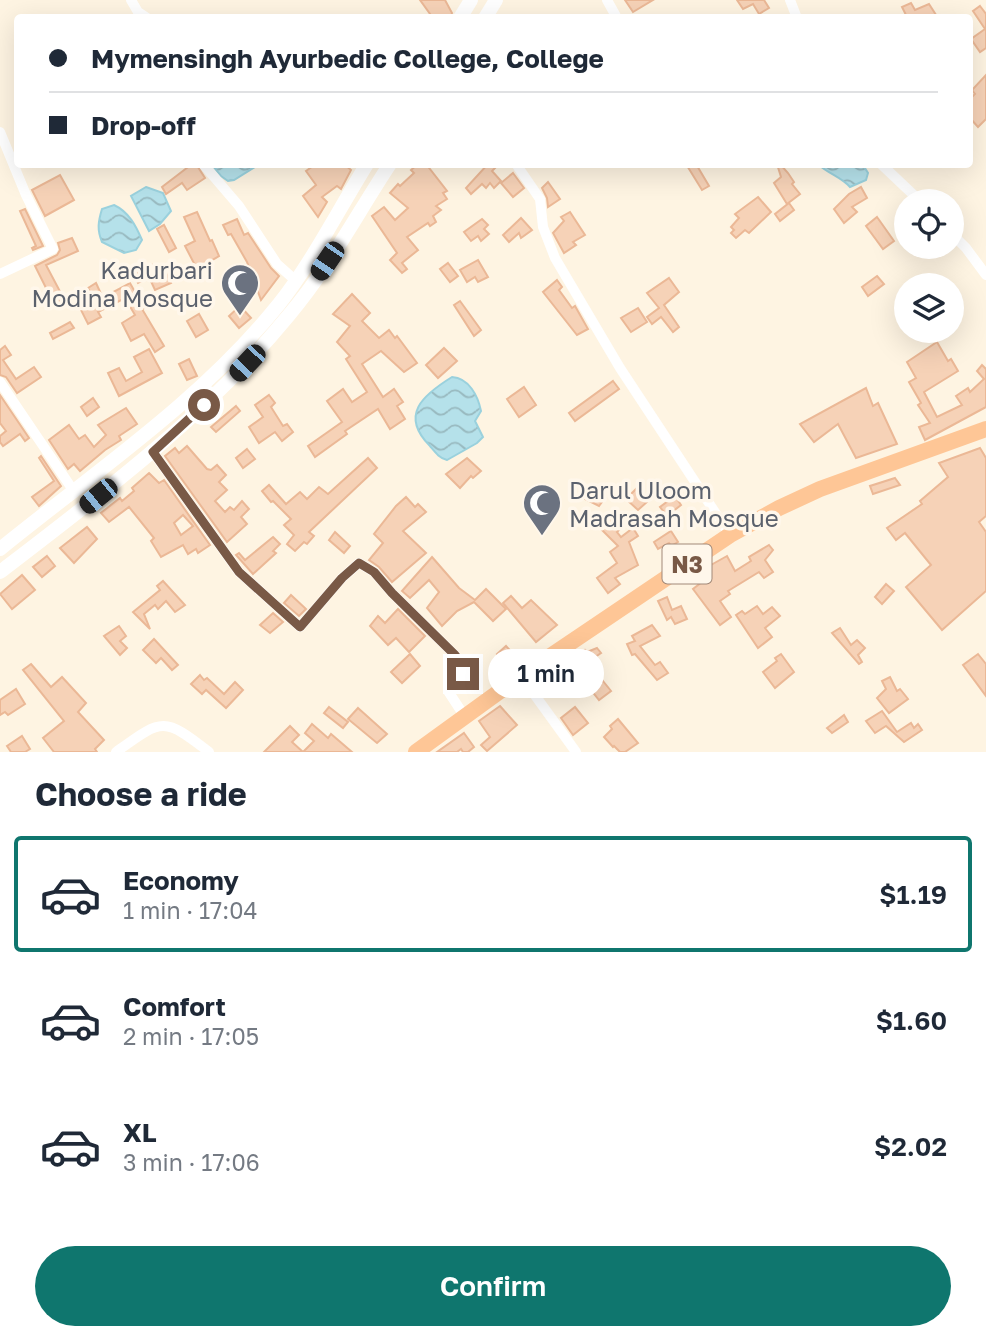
<!DOCTYPE html>
<meta charset="utf-8">
<style>
body{margin:0;font-family:"Golos Text",sans-serif;background:#f6f6f7;color:#1f2937;height:100vh;display:flex;flex-direction:column;font-size:26px;white-space:nowrap}
*{box-sizing:border-box;margin:0}
p{font-size:23px;color:#747a83}
.icon{flex:none;width:38px;height:38px;fill:none;stroke:currentColor;stroke-width:2;stroke-linecap:round;stroke-linejoin:round}
.map{position:relative;height:752px;overflow:hidden}
.side{display:flex;flex-direction:column;background:#fff;flex:1}
.side>*{flex:none}
.banner{position:absolute;left:14px;top:14px;width:959px;height:154px;border-radius:7px;box-shadow:0 7px 28px #0002;display:grid;align-content:center;height:154px;padding:0 35px;background:#fff}
.controls{position:absolute;left:894px;top:189px;display:grid;gap:14px}
.controls a{display:grid;place-items:center;width:70px;height:70px;border-radius:50%;background:#fff;box-shadow:0 7px 28px #0002;font-size:35px}
.end{position:absolute;width:32px;height:32px;margin:-16px;border:9px solid #795946;background:#fff;box-shadow:0 0 0 4px #fff}
.from{border-radius:50%}
.bubble{position:absolute;height:49px;border-radius:24px;background:#fff;box-shadow:0 7px 28px #0002;font-size:23px;font-weight:600;line-height:49px;text-align:center}
.car{position:absolute;width:21px;height:42px;margin:-21px -10px;border-radius:9px;box-shadow:0 0 5px 2px #0007;background:linear-gradient(#222 24%,#8ab4d8 0 40%,#222 0 76%,#8ab4d8 0 86%,#222 0)}
.banner b{display:flex;align-items:center;gap:24px;height:66px;font-size:26px}
.banner b+b{border-top:2px solid #e0e1e3}
.banner i{width:18px;height:18px;background:#1f2937}
ul{padding:0;list-style:none}
li{display:flex;align-items:center;gap:21px;height:116px;margin:0 14px 10px;padding:0 21px;border:4px solid transparent;border-radius:7px}
li div{flex:1}
li b{display:block;font-size:26px}
li em{font-style:normal;font-weight:600}
li.current{border-color:#0f766e}
li>.icon{width:63px;height:63px;stroke-width:1.5}
h2{padding:0 35px;font-size:32px;line-height:84px}
.action{display:flex;gap:14px;margin-top:auto;padding:14px 35px}
.action a{flex:1;height:80px;border-radius:42px;background:#0f766e;color:#fff;font-size:28px;font-weight:600;line-height:80px;text-align:center}
.map>svg:first-child{display:block}
.water{fill:url(#water-waves);stroke:#9ad1dd;stroke-width:2}
.building{fill:#f6d2b7;stroke:#ebb896;stroke-width:2;fill-rule:evenodd}
.lines{fill:none;stroke-linecap:round;stroke-linejoin:round}
.minor{stroke:#fff;stroke-width:10}
.secondary{stroke:#fff;stroke-width:14}
.trunk{stroke:#fec696;stroke-width:16}
.route{stroke:#795946;stroke-width:9}
.labels{text-anchor:middle;dominant-baseline:central;stroke-width:7;stroke-linejoin:round;paint-order:stroke}
.shield{fill:#fff7eb;stroke:#a18878;stroke-width:2}
.shield-label{font-size:23px;font-weight:bold;fill:#795946}
.worship-label{font-size:24px;fill:#5b616d;stroke:#fff7eb;text-anchor:end}
</style>
<div class="map">
<svg width="986" height="752" viewBox="0 0 986 752">
<defs>
<pattern id="water-waves" width="16" height="10" patternUnits="userSpaceOnUse" patternTransform="scale(1.75)"><rect width="16" height="10" fill="#b5e1ea"/><path d="M0 5q4-4 8 0t8 0" fill="none" stroke="#98b9bf"/></pattern>
</defs>
<rect width="100%" height="100%" fill="#fef4e2"/>
<g class="water">
<polygon points="212,165 258,165 234,180 228,181 221,176"/>
<path d="M819 165H863L868 173 866 180 850 187C841 177 829 174 819 165Z"/>
<polygon points="146,187 163,193 171,211 160,224 149,231 131,196"/>
<path d="M114 205C129 212 136 226 142 240L136 250 124 253 102 242C97 230 98 222 102 209Z"/>
<path d="M452 377C469 378 478 396 481 411L475 421 483 437 477 443 447 460C439 458 435 452 430 446 399 415 423 395 452 377Z"/>
</g>
<g class="building">
<polygon points="420,0 445,0 452,13 450,18 433,18"/>
<polygon points="625,0 653,0 633,12"/>
<polygon points="737,0 764,0 769,8 759,14 753,4 743,9"/>
<polygon points="911,3 915,10 929,4 938,18 900,18 906,15 902,7"/>
<polygon points="980,6 986,14 986,48 980,52 971,39 985,29 973,11"/>
<polygon points="986,75 986,119 978,127 970,118 970,99 975,94 972,90"/>
<polygon points="192,164 196,164 205,178 187,190 182,183 166,194 162,187"/>
<polygon points="316,164 344,164 351,170 341,189 337,186 322,197 327,202 318,217 303,196 316,185 306,171"/>
<polygon points="418,164 426,164 447,191 443,193 447,199 436,206 441,210 433,216 436,222 430,226 428,223 407,237 418,250 402,263 407,269 402,273 390,260 397,253 372,216 384,207 395,220 408,208 390,193 398,184 400,186 414,173 411,170"/>
<polygon points="488,164 499,164 492,171 501,181 494,188 490,183 486,188 482,184 471,194 466,188"/>
<polygon points="686,164 696,164 709,186 702,190"/>
<polygon points="777,164 780,164 788,173 794,182 792,184 800,194 787,204 774,183 781,177"/>
<polygon points="513,173 524,188 513,197 501,183"/>
<polygon points="60,175 74,200 45,216 32,190"/>
<polygon points="548,182 560,199 548,207 547,198 542,188"/>
<polygon points="861,187 867,198 852,207 857,212 844,223 834,209 849,194"/>
<polygon points="758,197 771,212 749,233 745,230 736,238 731,233 734,230 731,227 739,218 735,214"/>
<polygon points="789,203 794,210 780,221 775,214"/>
<polygon points="25,209 43,246 33,250 32,248 36,246 20,211"/>
<polygon points="197,212 210,241 212,240 219,256 197,269 185,246 195,241 184,217"/>
<polygon points="570,212 585,235 573,242 576,245 564,253 553,233 564,221 561,217"/>
<polygon points="877,217 894,241 883,249 866,226"/>
<polygon points="521,218 532,230 521,238 519,233 509,242 503,235"/>
<polygon points="237,219 244,235 248,233 271,268 279,276 261,300 247,262 231,234 228,235 223,225"/>
<polygon points="482,219 488,225 484,229 489,234 481,241 478,236 471,241 464,232"/>
<polygon points="164,225 176,248 169,252 157,229"/>
<polygon points="72,238 78,251 46,265 64,299 54,304 35,266 57,255 60,250 58,243"/>
<polygon points="478,260 488,277 478,282 475,277 467,282 460,270"/>
<polygon points="448,263 458,276 450,282 440,269"/>
<polygon points="152,265 158,277 166,273 171,283 155,290 149,277 138,283 134,275"/>
<polygon points="877,276 884,284 868,296 862,287"/>
<polygon points="669,278 679,292 664,305 679,327 673,332 661,317 652,324 647,317 659,308 647,293"/>
<polygon points="557,280 562,287 559,290 572,308 575,306 588,329 577,335 543,292"/>
<polygon points="96,283 102,296 106,296 130,283 144,308 142,309 164,346 155,352 144,334 131,341 122,323 135,315 125,298 98,312 101,317 88,324 81,310 90,305 85,297 91,294 88,288"/>
<polygon points="352,294 370,313 362,321 379,338 389,330 395,338 397,336 417,363 404,372 381,351 362,364 383,397 394,389 403,402 397,406 405,419 390,429 378,409 345,431 347,434 315,457 308,446 342,422 327,401 343,389 352,402 367,392 346,359 350,356 337,342 350,326 333,314"/>
<polygon points="460,301 481,330 474,336 454,305"/>
<polygon points="240,306 251,318 239,328 229,316"/>
<polygon points="638,308 647,322 631,332 621,318"/>
<polygon points="199,314 208,330 196,337 187,321"/>
<polygon points="70,322 74,328 53,339 50,333"/>
<polygon points="937,342 948,361 951,359 958,371 924,392 937,417 962,405 956,396 968,388 970,392 984,379 977,371 982,365 986,369 986,407 925,440 919,427 930,423 918,405 921,403 909,382 916,378 907,362"/>
<polygon points="5,346 11,355 3,360 16,379 34,367 41,377 17,393 6,377 0,375 0,350"/>
<polygon points="444,348 457,361 438,378 426,365"/>
<polygon points="149,349 162,373 119,396 108,373 119,368 126,381 142,372 134,357"/>
<polygon points="189,359 197,376 187,380 179,364"/>
<polygon points="613,381 619,389 575,421 569,413"/>
<polygon points="524,387 536,405 519,417 507,399"/>
<polygon points="866,388 873,406 878,403 897,444 856,458 838,424 814,442 800,424"/>
<polygon points="0,395 29,438 25,441 20,434 3,446 0,442 0,436 6,431 0,423"/>
<polygon points="269,395 275,403 271,407 283,426 287,424 293,432 282,441 275,432 259,443 249,427 263,417 255,405"/>
<polygon points="93,398 99,407 87,416 81,407"/>
<polygon points="236,406 240,411 216,432 211,427"/>
<polygon points="126,408 137,424 119,436 121,440 105,450 80,471 74,464 68,469 49,440 69,425 79,439 85,435 94,447 106,435 98,425"/>
<polygon points="187,446 207,469 211,470 217,465 226,475 219,482 227,490 215,501 225,512 230,507 234,510 242,501 249,509 241,517 247,524 227,542 165,456 175,448 179,453"/>
<polygon points="980,448 986,458 986,516 979,522 986,532 986,591 942,630 906,587 931,565 905,533 896,540 887,528 922,504 920,501 948,477 939,463"/>
<polygon points="247,449 255,459 243,468 236,458"/>
<polygon points="41,456 61,486 39,506 32,497 54,481 39,458"/>
<polygon points="368,458 377,468 309,532 314,536 307,544 304,542 295,551 287,544 294,535 284,525 291,519 273,501 271,502 262,491 269,485 286,504 300,492 307,499 319,487 328,494"/>
<polygon points="467,458 481,471 473,478 471,476 460,488 446,474"/>
<path d="M149 473 159 483 164 480 210 545 198 553 196 549 188 554 183 545 161 557 151 541 154 538 129 507 109 522 101 513 120 498 122 501 134 491 132 488ZM183 515 193 526 181 535 174 523Z"/>
<polygon points="895,478 900,485 873,494 870,486"/>
<polygon points="592,487 605,498 599,506 581,497"/>
<polygon points="636,489 648,501 638,510 626,499"/>
<polygon points="675,496 681,505 667,516 660,507"/>
<polygon points="406,497 415,507 418,504 426,512 403,531 426,553 392,582 379,567 369,560 383,543 374,534 396,506"/>
<polygon points="610,517 621,528 617,532 621,537 633,528 638,536 629,542 638,565 615,578 620,584 608,593 597,578 617,563 610,552 618,546 599,527"/>
<polygon points="87,527 97,539 74,563 60,548"/>
<polygon points="671,531 678,542 671,546 669,543 658,549 654,542"/>
<polygon points="335,532 350,546 344,553 329,540"/>
<polygon points="273,537 280,544 273,551 276,553 253,574 236,555 239,553 245,560"/>
<polygon points="769,545 773,550 765,560 773,572 764,578 759,572 728,591 730,594 720,601 731,617 720,625 693,589 707,578 702,570 727,556 735,571 751,561 749,557"/>
<polygon points="47,556 55,566 42,577 33,567"/>
<polygon points="432,557 459,588 475,600 486,589 506,609 493,621 474,602 457,611 442,626 427,608 439,592 429,580 410,598 402,591"/>
<polygon points="22,575 35,590 12,609 0,594"/>
<polygon points="163,581 185,605 175,612 166,601 158,609 155,605 144,614 150,629 133,612 160,590 157,586"/>
<polygon points="886,584 894,591 882,604 875,597"/>
<polygon points="291,595 306,609 299,616 284,603"/>
<polygon points="511,596 522,608 531,600 557,625 536,642 503,603"/>
<polygon points="667,597 672,610 681,606 687,619 675,624 671,617 667,620 658,601"/>
<polygon points="757,606 763,614 772,607 780,616 765,628 772,637 758,648 736,615 742,611 745,614"/>
<polygon points="398,609 425,636 409,652 396,638 388,645 370,626 378,616 385,623"/>
<polygon points="273,613 283,622 270,633 260,625"/>
<polygon points="652,625 660,636 640,646 655,665 660,662 668,673 657,680 635,654 632,655 627,644 635,641 632,636"/>
<polygon points="119,626 126,636 120,641 127,648 120,655 104,636"/>
<polygon points="840,628 851,645 857,640 865,648 858,655 862,662 859,664 832,633"/>
<polygon points="154,639 178,665 172,670 161,658 156,663 143,650"/>
<polygon points="506,646 517,658 508,666 497,654"/>
<polygon points="597,648 601,653 579,668 570,656 577,651 580,655 585,650 587,652"/>
<polygon points="410,654 420,666 402,683 391,672"/>
<polygon points="781,654 794,672 775,688 763,672 777,661 775,658"/>
<polygon points="978,654 986,664 986,696 963,665"/>
<polygon points="31,664 51,687 62,677 86,703 78,712 104,740 95,749 97,752 54,752 43,738 64,721 23,670"/>
<polygon points="200,675 204,680 207,678 224,694 235,682 243,690 226,708 206,690 202,694 191,684"/>
<polygon points="890,677 897,691 900,689 908,699 889,713 877,698 886,689 882,681"/>
<polygon points="603,681 611,691 599,700 591,690"/>
<polygon points="16,689 25,704 8,715 5,712 0,715 0,700"/>
<polygon points="500,706 517,725 487,751 481,745 490,737 479,721"/>
<polygon points="329,707 348,722 343,728 324,713"/>
<polygon points="575,707 588,723 573,735 561,718"/>
<polygon points="358,708 387,734 377,743 348,719"/>
<polygon points="882,711 897,732 911,723 914,728 918,724 922,730 904,742 886,726 875,733 866,721"/>
<polygon points="844,715 848,722 832,733 827,728"/>
<polygon points="618,719 638,743 625,752 620,752 614,746 613,747 604,737 612,729 610,726"/>
<polygon points="312,724 328,738 331,734 352,752 264,752 290,726 299,735 292,742 303,752 314,741 305,733"/>
<polygon points="464,733 474,747 468,752 463,752 461,749 457,752 437,752"/>
<polygon points="22,736 30,749 25,752 11,752 7,746"/>
</g>
<g class="lines">
<g class="minor">
<polyline points="131,0 138,12 147,18"/>
<polyline points="607,0 617,18"/>
<polyline points="790,0 797,18"/>
<polyline points="0,132 26,195 53,249 0,274"/>
<polyline points="203,164 239,206 277,264 295,280"/>
<polyline points="516,164 540,199 543,227 555,258 620,368 730,535"/>
<polyline points="881,164 920,201"/>
<polyline points="952,234 966,248 986,275"/>
<polyline points="0,382 73,490"/>
<polyline points="153,452 239,572 300,627 342,578 359,563 374,572 392,593 455,655 462,664 463,674 448,691 465,717"/>
<polyline points="521,676 576,752"/>
<path d="M116 752C162 719 163 716 209 752"/>
</g>
<g class="secondary">
<polyline points="460,18 471,0"/>
<polyline points="485,18 496,0"/>
<path d="M0 549C96 471 201 401 279 304 311 264 339 209 367 164"/>
<path d="M0 572C102 494 207 415 289 315 328 269 357 214 390 164"/>
</g>
<polyline class="trunk" points="416,752 521,676 730,535 779,508 820,489 986,429"/>
</g>
<g class="lines">
<polyline class="route" points="204,405 153,452 239,572 300,627 342,578 359,563 374,572 392,593 455,655 462,664 463,674"/>
</g>
<defs>
<symbol id="mosque-pin" viewBox="-11 -11 22 30"><path d="M0 17L-7.5 6A9.5 9.5 0 1 1 7.5 6Z" fill="#6b7280" stroke="#fff7eb"/><path d="M3.5-4.9A6 6 0 1 0 3.5 4.9A5 5 0 1 1 3.5-4.9Z" fill="#fff"/></symbol>
</defs>
<g fill-rule="evenodd">
<use href="#mosque-pin" x="218" y="261" width="44" height="60"/>
<use href="#mosque-pin" x="520" y="481" width="44" height="60"/>
</g>
<g class="labels">
<rect class="shield" x="662.5" y="544.5" width="49" height="39" rx="5"/>
<g class="shield-label">
<text x="687" y="564">N3</text>
</g>
<g class="worship-label">
<text x="213" y="269">Kadurbari<tspan x="213" dy="28">Modina Mosque</tspan></text>
<text x="569" y="489" text-anchor="start">Darul Uloom<tspan x="569" dy="28">Madrasah Mosque</tspan></text>
</g>
</g>
</svg>
<div class="controls">
<a><svg class="icon" aria-label="locate" viewBox="0 0 24 24"><circle cx="12" cy="12" r="6"/><path d="M12 2v4M12 18v4M2 12h4M18 12h4"/></svg></a>
<a><svg class="icon" aria-label="layers" viewBox="0 0 24 24"><path d="M12 4l9 5-9 5-9-5zM3 14l9 5 9-5"/></svg></a>
</div>
<i class="end from" style="left:204px;top:405px"></i>
<i class="end" style="left:463px;top:674px"></i>
<div class="bubble" style="left:488px;top:649px;width:116px">1 min</div>
<i class="car" style="left:327px;top:261px;rotate:214deg"></i>
<i class="car" style="left:247px;top:363px;rotate:223deg"></i>
<i class="car" style="left:98px;top:496px;rotate:231deg"></i>
<div class="banner">
<b><i class="from"></i>Mymensingh Ayurbedic College, College</b>
<b><i></i>Drop-off</b>
</div>
</div>
<section class="side">
<h2>Choose a ride</h2>
<ul>
<li class="current"><svg class="icon" aria-label="car" viewBox="0 0 24 24"><path d="M5 17H2v-5l4-1 3-4h7l3 4 3 1v5h-3M9 17h6M6 11h13"/><circle cx="7" cy="17" r="2"/><circle cx="17" cy="17" r="2"/></svg><div><b>Economy</b><p>1 min · 17:04</p></div><em>$1.19</em></li>
<li><svg class="icon" aria-label="car" viewBox="0 0 24 24"><path d="M5 17H2v-5l4-1 3-4h7l3 4 3 1v5h-3M9 17h6M6 11h13"/><circle cx="7" cy="17" r="2"/><circle cx="17" cy="17" r="2"/></svg><div><b>Comfort</b><p>2 min · 17:05</p></div><em>$1.60</em></li>
<li><svg class="icon" aria-label="car" viewBox="0 0 24 24"><path d="M5 17H2v-5l4-1 3-4h7l3 4 3 1v5h-3M9 17h6M6 11h13"/><circle cx="7" cy="17" r="2"/><circle cx="17" cy="17" r="2"/></svg><div><b>XL</b><p>3 min · 17:06</p></div><em>$2.02</em></li>
</ul>
<div class="action"><a>Confirm</a></div>
</section>
